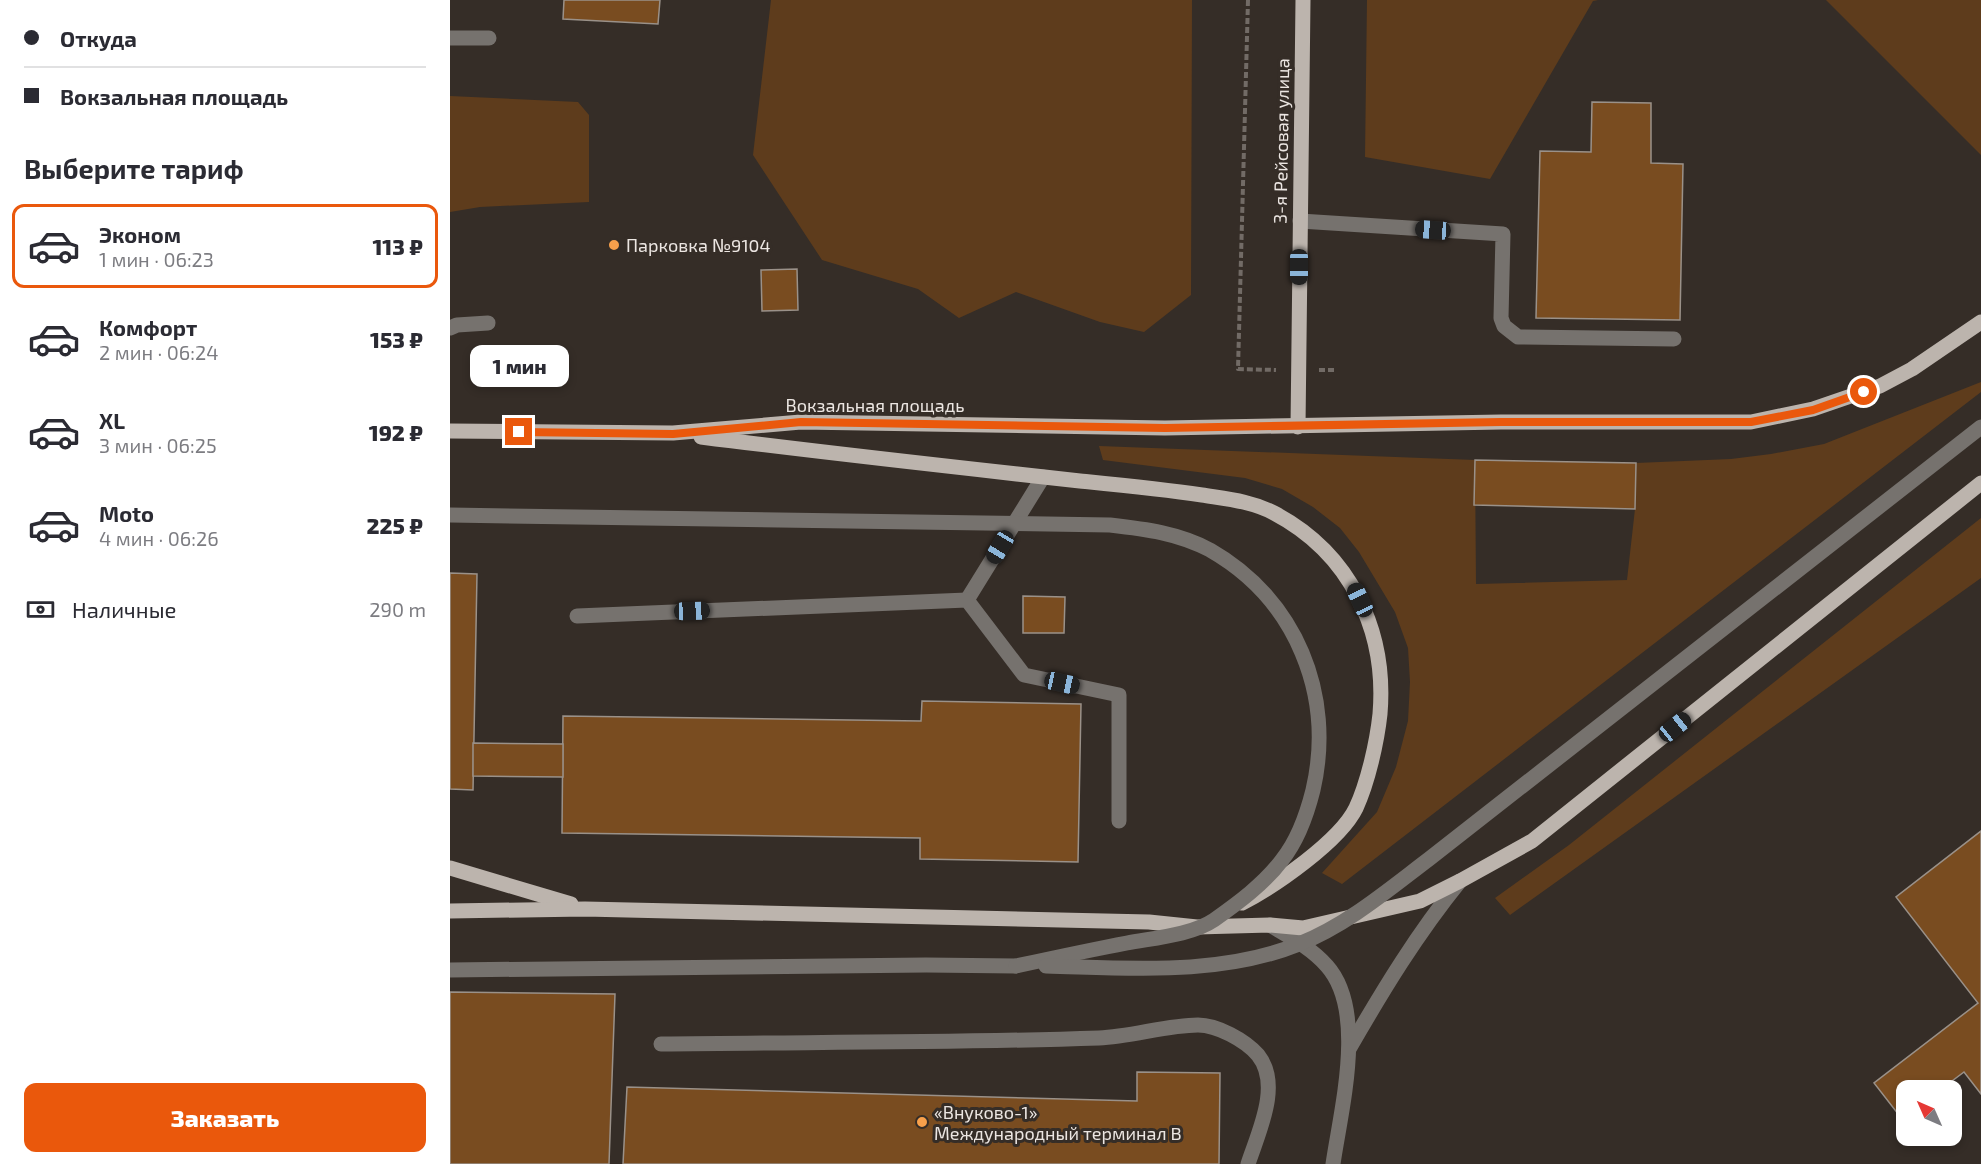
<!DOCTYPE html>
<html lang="ru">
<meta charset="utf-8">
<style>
body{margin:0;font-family:"Exo 2",sans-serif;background:#f7f7f7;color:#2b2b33;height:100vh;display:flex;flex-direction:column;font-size:22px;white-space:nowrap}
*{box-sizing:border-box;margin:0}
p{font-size:20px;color:#7c7c81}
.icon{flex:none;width:33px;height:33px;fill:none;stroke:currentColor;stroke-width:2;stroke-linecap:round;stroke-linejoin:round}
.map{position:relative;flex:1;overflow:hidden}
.details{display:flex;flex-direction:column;background:#fff;width:450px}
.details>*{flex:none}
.top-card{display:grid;align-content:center;height:132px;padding:0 24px;background:#fff}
.needle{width:39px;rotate:315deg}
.buttons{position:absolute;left:1446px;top:1080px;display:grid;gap:12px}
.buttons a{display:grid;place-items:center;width:66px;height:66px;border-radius:12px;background:#fff;box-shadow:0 3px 9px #0003;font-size:30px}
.end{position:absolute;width:27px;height:27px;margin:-14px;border:8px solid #ea580c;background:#fff;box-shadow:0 0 0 3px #fff}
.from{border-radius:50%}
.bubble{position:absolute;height:42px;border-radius:12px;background:#fff;box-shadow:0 3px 9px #0003;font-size:20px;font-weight:800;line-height:42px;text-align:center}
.car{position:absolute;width:18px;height:36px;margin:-18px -9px;border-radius:8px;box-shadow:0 0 4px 2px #0007;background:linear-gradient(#222 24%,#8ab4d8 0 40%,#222 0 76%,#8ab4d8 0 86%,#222 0)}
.top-card b{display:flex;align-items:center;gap:21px;height:57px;font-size:22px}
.top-card b+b{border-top:2px solid #e1e1e2}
.top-card i{width:15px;height:15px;background:#2b2b33}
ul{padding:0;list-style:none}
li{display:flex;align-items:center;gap:18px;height:84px;margin:0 12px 9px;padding:0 12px;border:3px solid transparent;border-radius:12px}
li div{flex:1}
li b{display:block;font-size:22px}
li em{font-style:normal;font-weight:800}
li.on{border-color:#ea580c}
li>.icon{width:54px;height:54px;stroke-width:1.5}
h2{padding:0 24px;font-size:27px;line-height:72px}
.pay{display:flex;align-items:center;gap:15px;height:66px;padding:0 24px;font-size:22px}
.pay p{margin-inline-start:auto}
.action{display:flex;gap:12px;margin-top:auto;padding:12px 24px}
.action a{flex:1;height:69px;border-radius:12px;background:#ea580c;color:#fff;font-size:24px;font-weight:800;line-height:69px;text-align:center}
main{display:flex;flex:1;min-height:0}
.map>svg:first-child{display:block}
.green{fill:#5e3c1c}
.building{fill:#794c20;stroke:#9a9189;stroke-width:1.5}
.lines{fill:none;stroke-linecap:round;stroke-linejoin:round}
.path{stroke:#726b66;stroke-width:4;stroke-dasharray:6 3;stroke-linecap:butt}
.minor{stroke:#76726e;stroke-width:15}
.major{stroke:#bcb4ad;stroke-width:15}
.minor-bridge{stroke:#76726e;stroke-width:15}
.route{stroke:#ea580c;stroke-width:8}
.poi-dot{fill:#f8a04b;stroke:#352d27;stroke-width:2}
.labels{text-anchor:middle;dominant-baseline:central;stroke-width:6;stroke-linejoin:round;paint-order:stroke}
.street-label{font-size:18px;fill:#ece6e2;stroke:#352d27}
.poi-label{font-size:18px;fill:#ece6e2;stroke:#352d27;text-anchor:start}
</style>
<main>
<section class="details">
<div class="top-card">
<b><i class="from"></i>Откуда</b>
<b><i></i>Вокзальная площадь</b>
</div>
<h2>Выберите тариф</h2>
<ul>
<li class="on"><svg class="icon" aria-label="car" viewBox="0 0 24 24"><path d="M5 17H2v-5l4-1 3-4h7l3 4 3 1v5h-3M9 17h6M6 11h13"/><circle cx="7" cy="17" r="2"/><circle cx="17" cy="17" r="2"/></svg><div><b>Эконом</b><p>1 мин · 06:23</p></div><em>113 ₽</em></li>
<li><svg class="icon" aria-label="car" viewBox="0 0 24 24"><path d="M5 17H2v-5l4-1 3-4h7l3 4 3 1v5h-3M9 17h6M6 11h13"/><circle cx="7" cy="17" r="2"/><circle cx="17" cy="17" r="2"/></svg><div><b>Комфорт</b><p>2 мин · 06:24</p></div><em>153 ₽</em></li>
<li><svg class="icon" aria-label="car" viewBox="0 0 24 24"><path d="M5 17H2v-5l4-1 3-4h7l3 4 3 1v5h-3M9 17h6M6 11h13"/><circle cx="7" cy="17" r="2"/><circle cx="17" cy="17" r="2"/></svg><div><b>XL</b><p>3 мин · 06:25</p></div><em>192 ₽</em></li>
<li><svg class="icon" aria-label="car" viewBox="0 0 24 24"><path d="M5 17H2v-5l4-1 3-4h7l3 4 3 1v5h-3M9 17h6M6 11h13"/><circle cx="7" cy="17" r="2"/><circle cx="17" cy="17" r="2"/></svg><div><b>Moto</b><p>4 мин · 06:26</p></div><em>225 ₽</em></li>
</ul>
<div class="pay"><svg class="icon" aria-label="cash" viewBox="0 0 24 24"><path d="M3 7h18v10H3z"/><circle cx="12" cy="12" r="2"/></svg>Наличные<p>290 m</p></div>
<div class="action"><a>Заказать</a></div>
</section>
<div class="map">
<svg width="1531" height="1164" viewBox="0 0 1531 1164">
<rect width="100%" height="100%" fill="#352d27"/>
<g class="green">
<polygon points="321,0 742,0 741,295 694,332 650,322 566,292 509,318 468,289 372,260 303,155"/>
<polygon points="917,0 1148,0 1143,1 1040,179 915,157"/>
<polygon points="1376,0 1531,0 1531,155"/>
<polygon points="0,96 128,102 139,115 139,202 30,207 0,212"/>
<polygon points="1531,382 1531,392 892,884 872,873 927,812 946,767 958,721 960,682 958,648 945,612 909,552 890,528 863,507 832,489 795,478 653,460 649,446 1025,460 1026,584 1177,580 1185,509 1186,463 1281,459 1321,454 1374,444"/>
<polygon points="1531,518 1531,578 1060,915 1045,898 1119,845"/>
</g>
<g class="building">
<polygon points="114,0 210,0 208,24 113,19"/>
<polygon points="1142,102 1201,103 1201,163 1233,164 1230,320 1086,318 1090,151 1141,152"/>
<polygon points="347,269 348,310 312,311 311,270"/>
<polygon points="1025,460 1186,463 1185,509 1024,505"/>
<polygon points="0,573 27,574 23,790 0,789"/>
<polygon points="573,596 615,597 614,633 573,633"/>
<polygon points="472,701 631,704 628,862 470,859 470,838 112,833 113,716 471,721"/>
<polygon points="23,743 113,744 113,777 23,776"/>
<polygon points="1531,831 1531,1094 1514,1072 1490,1090 1456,1090 1456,1116 1452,1119 1424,1083 1528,1003 1446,897"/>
<polygon points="0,992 165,994 159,1164 0,1164"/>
<polygon points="687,1072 770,1073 769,1164 173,1164 177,1087 687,1101"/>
</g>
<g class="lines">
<g class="path">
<polyline points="798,0 788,369 826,370"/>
<polyline points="869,370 884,370"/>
</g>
<g class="minor">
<polyline points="0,38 39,38"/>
<polyline points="850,221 1053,234 1051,318 1054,326 1068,337 1224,339"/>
<polyline points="0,328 7,325 38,323"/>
<polyline points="517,600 593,477"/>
<polyline points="127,616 517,600 574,675 669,695 669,821"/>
<path d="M820 925C840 937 861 948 877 966 917 1011 891 1109 883 1164"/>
<polyline points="0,970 476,965 566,966"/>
<path d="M211 1044C357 1042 503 1043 649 1038 681 1037 717 1025 748 1025 767 1025 795 1040 808 1055 832 1085 808 1133 798 1164"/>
<path d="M899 1049C933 990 967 934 1010 881"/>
</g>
<g class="major">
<polyline points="848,427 853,0"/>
<polyline points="0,431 223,433 351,422 715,428 1051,422 1301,422 1363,409 1430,386 1462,369 1531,322"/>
<path d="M251 437C377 453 503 467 630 481 670 485 711 489 752 495 777 499 801 501 824 513 900 553 937 630 930 714 927 742 918 782 906 808 890 841 825 886 792 903"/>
<polyline points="0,868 121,904"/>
<polyline points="0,911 135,909 699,922 747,927 820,925 853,928 970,901 1010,881 1082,841 1531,483"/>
</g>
<g class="minor-bridge">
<path d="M0 515 660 525C695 529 728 533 760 550 846 599 885 695 863 790 857 814 848 840 832 860 814 884 788 903 764 920 742 935 703 938 677 943 640 950 603 958 566 966"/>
<path d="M596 966C680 968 770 976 849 944 897 925 938 890 979 859L1531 427"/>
</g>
</g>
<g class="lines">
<polyline class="route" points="69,432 223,434 351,422 715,428 1051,422 1301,422 1363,410 1414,392"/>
</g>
<g class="poi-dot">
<circle cx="164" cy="245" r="6"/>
<circle cx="472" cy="1122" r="6"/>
</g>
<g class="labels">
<g class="street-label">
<text transform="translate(831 141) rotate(-89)">3-я Рейсовая улица</text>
<text x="425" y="405">Вокзальная площадь</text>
</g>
<g class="poi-label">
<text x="176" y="245">Парковка №9104</text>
<text x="484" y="1112">«Внуково-1»<tspan x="484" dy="21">Международный терминал B</tspan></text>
</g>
</g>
</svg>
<div class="buttons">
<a><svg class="needle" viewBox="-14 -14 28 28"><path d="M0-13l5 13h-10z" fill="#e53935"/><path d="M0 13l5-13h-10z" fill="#7c7c81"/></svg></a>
</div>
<i class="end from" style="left:1414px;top:392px"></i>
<i class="end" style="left:69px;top:432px"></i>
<div class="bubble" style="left:20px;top:345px;width:99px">1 мин</div>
<i class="car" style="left:983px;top:230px;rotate:274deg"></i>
<i class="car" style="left:849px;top:267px;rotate:180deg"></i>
<i class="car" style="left:550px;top:547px;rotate:211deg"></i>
<i class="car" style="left:910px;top:600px;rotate:335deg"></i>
<i class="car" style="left:242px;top:611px;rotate:88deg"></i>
<i class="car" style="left:612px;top:683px;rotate:102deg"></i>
<i class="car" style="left:1225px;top:727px;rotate:51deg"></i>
</div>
</main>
